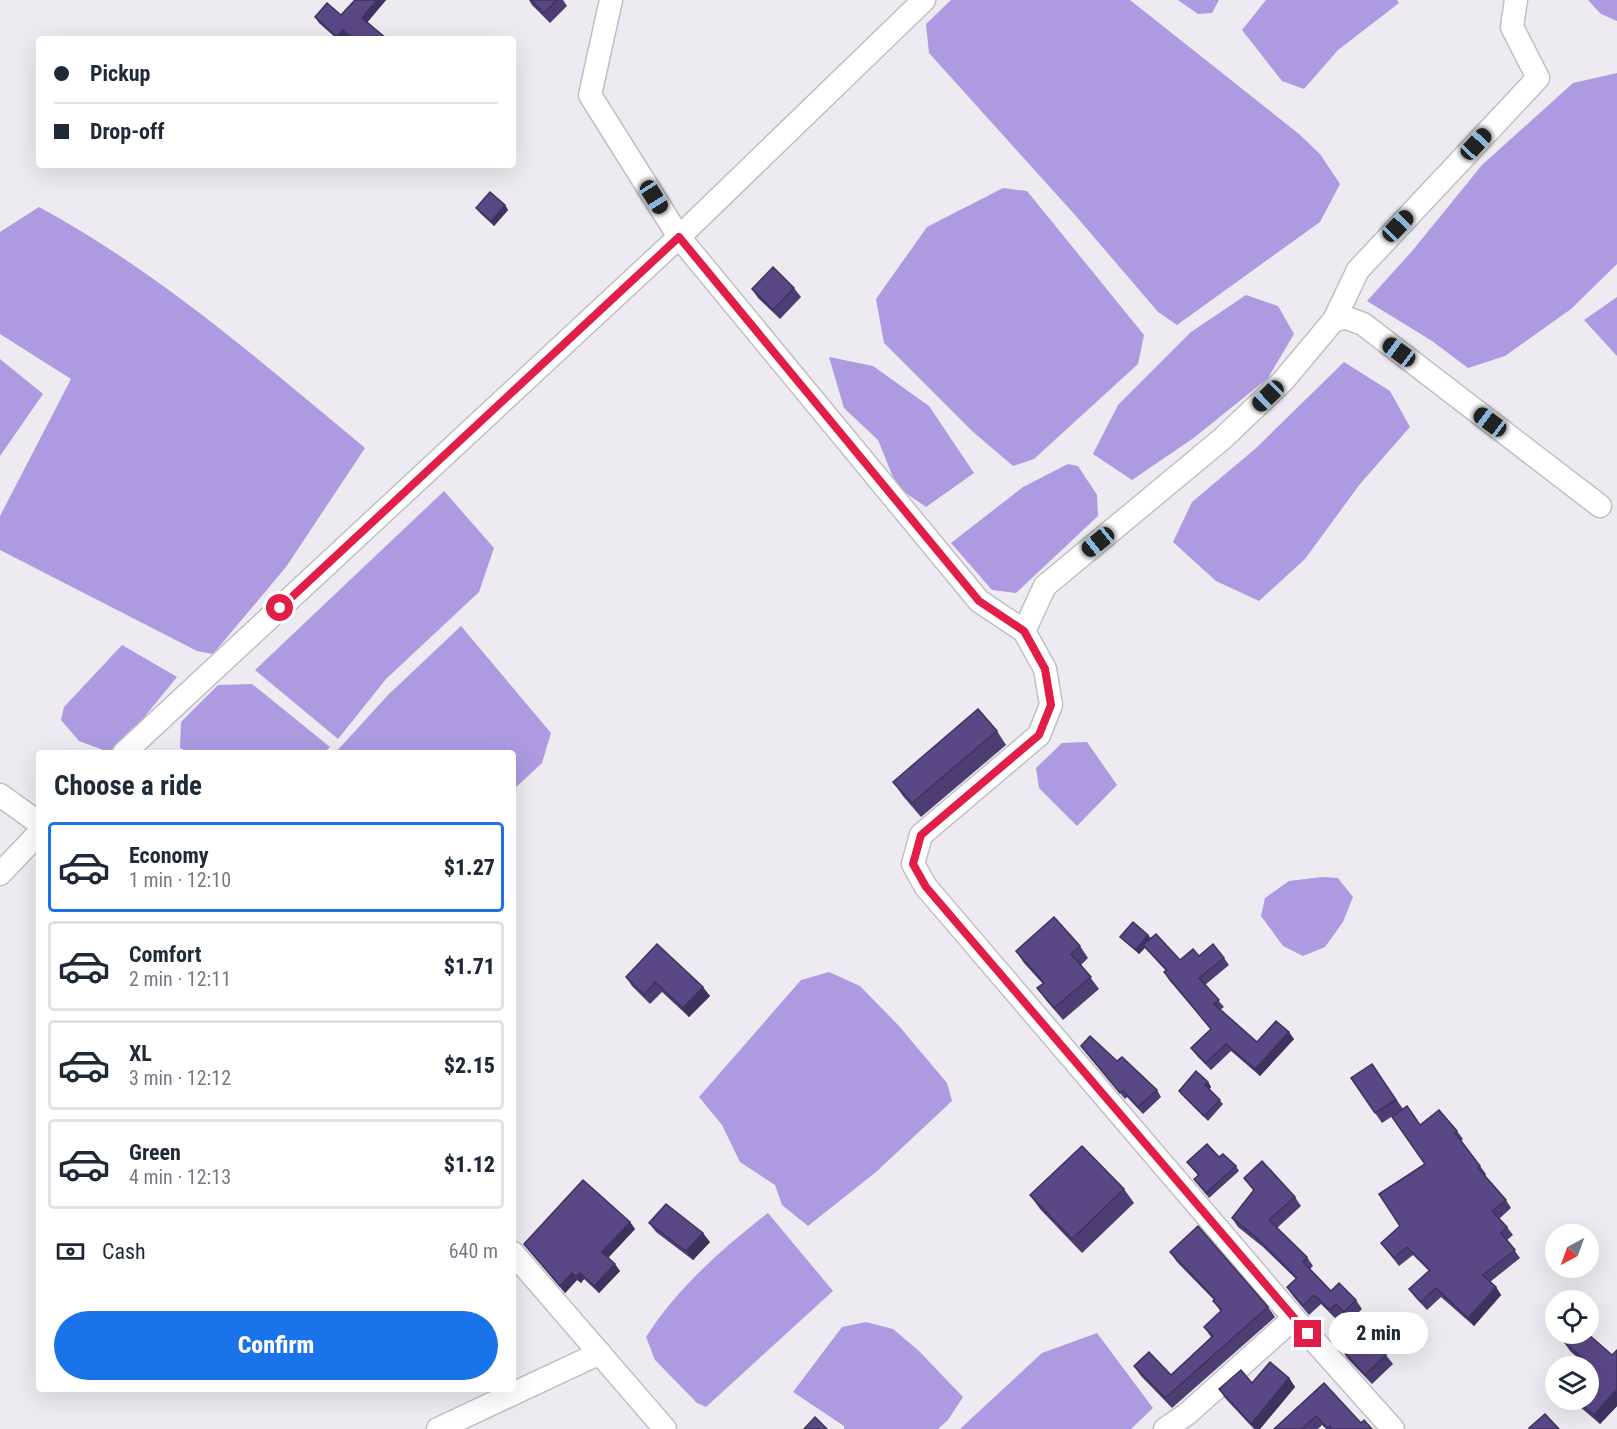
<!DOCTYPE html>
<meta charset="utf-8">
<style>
body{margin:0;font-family:"Roboto Condensed",sans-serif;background:#f2f2f3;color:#1f2937;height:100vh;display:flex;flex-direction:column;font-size:22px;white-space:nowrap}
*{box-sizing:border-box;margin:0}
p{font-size:20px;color:#747a83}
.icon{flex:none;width:33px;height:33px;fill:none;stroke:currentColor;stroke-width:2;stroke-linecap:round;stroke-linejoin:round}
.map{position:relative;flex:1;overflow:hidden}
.panel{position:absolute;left:36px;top:750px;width:480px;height:642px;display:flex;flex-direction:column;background:#fff;border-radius:6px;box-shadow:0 6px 24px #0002}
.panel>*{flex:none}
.banner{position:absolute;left:36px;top:36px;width:480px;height:132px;border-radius:6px;box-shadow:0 6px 24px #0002;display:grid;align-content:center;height:132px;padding:0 18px;background:#fff}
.needle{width:39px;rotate:221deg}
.fabs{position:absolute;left:1545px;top:1224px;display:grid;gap:12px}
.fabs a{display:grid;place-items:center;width:54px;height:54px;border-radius:50%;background:#fff;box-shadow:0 6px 24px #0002;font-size:30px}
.end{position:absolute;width:27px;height:27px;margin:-14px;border:8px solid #e11d48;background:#fff;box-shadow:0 0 0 3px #fff}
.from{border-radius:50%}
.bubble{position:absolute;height:42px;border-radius:21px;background:#fff;box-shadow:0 6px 24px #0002;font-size:20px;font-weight:800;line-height:42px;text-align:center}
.car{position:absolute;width:18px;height:36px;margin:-18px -9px;border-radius:8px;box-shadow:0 0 4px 2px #0007;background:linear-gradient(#222 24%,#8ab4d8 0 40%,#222 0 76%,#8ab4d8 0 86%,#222 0)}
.banner b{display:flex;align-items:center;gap:21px;height:57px;font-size:22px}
.banner b+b{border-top:2px solid #e0e1e3}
.banner i{width:15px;height:15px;background:#1f2937}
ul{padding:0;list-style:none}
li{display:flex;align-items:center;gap:18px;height:90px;margin:0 12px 9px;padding:0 6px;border:3px solid #e0e1e3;border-radius:6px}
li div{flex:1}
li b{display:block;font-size:22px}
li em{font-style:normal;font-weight:800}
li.current{border-color:#1a73e8}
li>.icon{width:54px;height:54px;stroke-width:1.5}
h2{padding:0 18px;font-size:27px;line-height:72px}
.pay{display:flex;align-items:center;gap:15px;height:66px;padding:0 18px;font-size:22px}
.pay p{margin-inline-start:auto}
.action{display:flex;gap:12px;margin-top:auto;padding:12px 18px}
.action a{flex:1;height:69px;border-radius:36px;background:#1a73e8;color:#fff;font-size:24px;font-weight:800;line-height:69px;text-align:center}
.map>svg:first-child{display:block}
.water{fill:#ad9ae1}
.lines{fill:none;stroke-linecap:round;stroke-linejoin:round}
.minor-casing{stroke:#c0bfc5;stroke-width:25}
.minor{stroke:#fff;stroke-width:22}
.wall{fill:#4d3d73}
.shaded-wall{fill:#3f325e}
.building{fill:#5a4786;stroke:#3f325e;stroke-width:1.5}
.route{stroke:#e11d48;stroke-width:8}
</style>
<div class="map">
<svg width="1617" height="1429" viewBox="0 0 1617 1429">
<rect width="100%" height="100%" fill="#edebf1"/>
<g class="water">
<polygon points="951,0 1130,0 1299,134 1320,154 1340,184 1320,222 1177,325 1158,312 1075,215 929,53 926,24"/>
<polygon points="1178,0 1219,0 1212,13 1198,14"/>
<polygon points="1266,0 1397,0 1399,3 1338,50 1304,89 1282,81 1242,30"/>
<polygon points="1588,0 1617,0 1617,21 1601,14"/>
<polygon points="1617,73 1617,264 1571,309 1505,356 1468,368 1432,341 1367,301 1413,250 1482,165 1573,83"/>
<polygon points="1003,188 1027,191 1144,335 1138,364 1034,459 1013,466 972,431 884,343 876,299 927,227"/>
<path d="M39 207C157 271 262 362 365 448L286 567 213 654 197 651 0 550V516L71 379 0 334V232Z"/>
<polygon points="1246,295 1278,306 1294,334 1268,378 1195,437 1132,480 1093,454 1118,405 1191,332"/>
<polygon points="1617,297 1617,356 1584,320"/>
<polygon points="829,357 873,366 929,406 974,473 926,507 897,487 878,440 844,408"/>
<polygon points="0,359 43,394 0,456"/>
<polygon points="1344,362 1390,391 1410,427 1360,484 1305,559 1259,601 1216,581 1173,542 1192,502 1255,449"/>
<polygon points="1068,464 1078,466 1097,495 1098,516 1016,593 992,590 951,543 1023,487"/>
<polygon points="444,491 494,548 479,592 386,679 338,739 255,670"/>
<polygon points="461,626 551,733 542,763 513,790 513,753 335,753 388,695"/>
<polygon points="122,645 177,677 115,753 111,753 79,741 61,720 64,707"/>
<polygon points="252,684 330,747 324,753 190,753 180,748 181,722 218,685"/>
<polygon points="1087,742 1117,785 1077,826 1039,788 1036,768 1062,743"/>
<polygon points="1322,877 1338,878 1353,897 1343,922 1325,947 1303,956 1283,946 1261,916 1265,898 1289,881"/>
<polygon points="829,972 860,986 899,1026 947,1083 952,1101 876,1172 808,1226 782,1205 775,1185 740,1162 722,1125 699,1097 801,980"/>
<path d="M768 1213 833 1291 706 1407 697 1403 655 1360 646 1337C677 1288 723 1248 768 1213Z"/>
<polygon points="866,1322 893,1329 919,1351 963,1397 948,1420 938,1429 844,1429 844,1426 793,1392 842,1327"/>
<polygon points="1097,1333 1153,1408 1131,1429 960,1429 1042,1353"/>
</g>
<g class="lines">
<defs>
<g id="minor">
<polyline points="611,0 590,95 679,237 979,601 1024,631"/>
<polyline points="1334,320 1358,270 1538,78 1512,27 1516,0"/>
<polyline points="124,753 679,237 924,0"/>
<polyline points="0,795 39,823"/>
<polyline points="0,874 39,833"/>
<polyline points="513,1253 665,1429"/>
<polyline points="438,1429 600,1353"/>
<polyline points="1165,1429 1187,1414 1294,1318"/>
<polyline points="1393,1429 1294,1318 926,887 913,864 921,835 1039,735 1051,705 1045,669 1024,631 1045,586 1222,439 1283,381 1334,320 1347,318 1363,324 1600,506"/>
</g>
</defs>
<use href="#minor" class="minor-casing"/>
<use href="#minor" class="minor"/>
</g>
<g class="wall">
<polygon points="355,0 386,0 367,22 387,39 351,39 347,36 345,39 337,39 319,23 315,17 341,15"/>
<polygon points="529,0 563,0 567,6 550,23 532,5"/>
<polygon points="505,205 508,210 494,226 480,213 476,208"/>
<polygon points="794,288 801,297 780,319 758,298 752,289"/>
<polygon points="997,731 1006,745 921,817 903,796 893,782"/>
<polygon points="1148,935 1151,938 1180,960 1199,956 1224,958 1229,965 1205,985 1224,1007 1220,1010 1257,1042 1294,1039 1260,1076 1231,1051 1211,1070 1197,1056 1191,1048 1211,1029 1169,980 1164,972 1166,971 1145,948 1139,954 1124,941 1120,937"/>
<polygon points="657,944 710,996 689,1017 662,992 650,1004 632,986 626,977"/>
<polygon points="1080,946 1088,958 1081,965 1099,989 1063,1020 1046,1000 1037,988 1043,984 1024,963 1016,951"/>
<polygon points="1081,1046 1117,1061 1157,1090 1161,1097 1143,1114 1127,1097 1125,1099"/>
<polygon points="1372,1064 1403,1109 1382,1123 1351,1078"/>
<polygon points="1208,1082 1211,1087 1209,1089 1223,1104 1208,1121 1182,1095 1179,1091"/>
<polygon points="1420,1125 1457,1131 1463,1139 1461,1141 1486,1174 1485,1176 1506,1200 1511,1208 1499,1219 1507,1227 1513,1235 1507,1240 1520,1258 1490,1282 1496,1287 1501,1295 1474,1326 1441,1297 1427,1310 1415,1297 1409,1289 1429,1271 1413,1255 1399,1266 1381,1243 1400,1226 1425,1164"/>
<polygon points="1187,1162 1236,1166 1239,1171 1209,1198 1194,1179 1198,1175"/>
<polygon points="1244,1178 1295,1197 1301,1206 1277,1228 1307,1257 1313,1266 1310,1269 1331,1291 1356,1300 1362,1309 1350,1321 1342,1313 1336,1319 1321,1304 1309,1315 1293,1296 1287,1287 1296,1279 1263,1247 1238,1227 1232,1218 1254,1191"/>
<polygon points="1124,1189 1134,1203 1082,1253 1040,1209 1030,1195"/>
<polygon points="630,1222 635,1229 608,1258 620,1271 599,1293 584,1279 581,1283 577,1280 565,1293 524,1244"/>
<polygon points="649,1223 710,1242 693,1260 656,1232"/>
<polygon points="1170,1252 1268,1307 1275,1317 1172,1408 1141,1376 1134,1366 1171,1375 1211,1337 1204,1327 1221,1312 1213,1301 1214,1300 1177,1262"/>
<polygon points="1564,1342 1612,1355 1617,1350 1617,1406 1600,1424 1579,1406 1575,1400 1588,1400 1594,1372 1570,1351"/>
<polygon points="1341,1348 1386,1355 1393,1364 1372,1384 1347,1358"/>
<polygon points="1289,1378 1295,1387 1260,1429 1254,1429 1225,1398 1219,1389 1252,1383"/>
<polygon points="1324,1383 1361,1423 1372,1429 1326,1429 1322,1425 1318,1429 1274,1429"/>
</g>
<g class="shaded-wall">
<polygon points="377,0 386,0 366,24 362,18"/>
<polygon points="343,30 347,36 345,39 339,39 337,37"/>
<polygon points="505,205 508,210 494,226 491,221"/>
<polygon points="1148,935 1151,940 1139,954 1136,950"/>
<polygon points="703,987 710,996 689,1017 683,1008"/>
<polygon points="1289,1032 1294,1039 1260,1076 1255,1069"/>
<polygon points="1208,1082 1211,1087 1209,1090 1205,1085"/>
<polygon points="630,1222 635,1229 607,1259 602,1252"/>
<polygon points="703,1233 710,1242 693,1260 686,1251"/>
<polygon points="615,1264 620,1271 599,1293 594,1286"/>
<polygon points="572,1273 577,1280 565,1293 560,1286"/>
<polygon points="580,1273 584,1279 581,1283 576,1276"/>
<polygon points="1496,1287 1501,1295 1474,1326 1468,1318"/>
<polygon points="1289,1378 1295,1387 1260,1429 1255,1429 1251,1424"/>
<polygon points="1615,1391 1617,1394 1617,1406 1600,1424 1594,1415"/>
</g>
<g class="building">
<polygon points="355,0 377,0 362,18 387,39 353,39 343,30 337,37 315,17 327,3 341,15"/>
<polygon points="531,0 557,0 544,13"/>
<polygon points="490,192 505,205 491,221 476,208"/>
<polygon points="773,267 794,288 773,310 752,289"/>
<polygon points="978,709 997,731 912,803 893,782"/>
<polygon points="1054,917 1080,946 1071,954 1091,977 1054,1008 1037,988 1044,983 1016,951"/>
<polygon points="1133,922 1148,935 1136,950 1120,937"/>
<polygon points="1156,934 1180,960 1193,949 1199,956 1213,944 1224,958 1199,978 1219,1000 1214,1004 1257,1042 1276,1021 1289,1032 1255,1069 1226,1044 1206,1063 1191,1048 1211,1029 1164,972 1167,970 1143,945"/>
<polygon points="657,944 703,987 683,1008 655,982 644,995 626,977"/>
<polygon points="1090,1036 1117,1061 1122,1057 1157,1090 1138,1107 1123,1090 1120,1093 1081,1046"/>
<polygon points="1372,1064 1396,1100 1375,1113 1351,1078"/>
<polygon points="1196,1071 1208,1082 1205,1085 1220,1100 1204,1116 1179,1091"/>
<polygon points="1407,1106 1420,1125 1439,1110 1457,1131 1455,1133 1480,1166 1478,1168 1506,1200 1492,1211 1507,1227 1501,1233 1515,1250 1483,1275 1496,1287 1468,1318 1436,1288 1421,1302 1409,1289 1430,1270 1407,1247 1394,1258 1381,1243 1400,1226 1379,1194 1425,1164 1392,1117"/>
<polygon points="1207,1144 1219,1157 1223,1154 1236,1166 1206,1193 1194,1179 1199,1175 1187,1162"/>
<polygon points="1082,1146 1124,1189 1072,1239 1030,1195"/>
<polygon points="1262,1161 1295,1197 1269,1220 1307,1257 1303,1262 1331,1291 1339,1283 1356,1300 1344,1312 1336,1304 1330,1310 1314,1295 1303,1306 1287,1287 1297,1278 1257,1238 1232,1218 1254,1190 1244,1178"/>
<polygon points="583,1180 630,1222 602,1252 615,1264 594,1286 580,1273 576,1276 572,1273 560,1286 524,1244"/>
<polygon points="666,1204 703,1233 686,1251 649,1223"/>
<polygon points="1198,1226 1268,1307 1165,1398 1134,1366 1149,1352 1171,1375 1213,1336 1204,1327 1222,1310 1213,1301 1215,1299 1170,1252"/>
<polygon points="1362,1329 1386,1355 1365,1375 1341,1348"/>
<polygon points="1571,1334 1588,1334 1612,1355 1617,1350 1617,1393 1615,1391 1594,1415 1576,1400 1588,1400 1588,1379 1596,1370 1564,1342"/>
<polygon points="1270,1362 1289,1378 1251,1424 1219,1389 1241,1370 1252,1383"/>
<polygon points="1324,1383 1361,1423 1364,1420 1372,1429 1332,1429 1330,1426 1328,1429 1316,1416 1302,1429 1274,1429"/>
<polygon points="1545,1414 1559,1429 1530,1429 1529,1428"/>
<polygon points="815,1417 827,1429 804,1429"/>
</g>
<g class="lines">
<polyline class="route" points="280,608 679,237 979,601 1024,631 1045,669 1051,705 1039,735 921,835 913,864 926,887 1308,1334"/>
</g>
</svg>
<div class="fabs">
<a><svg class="needle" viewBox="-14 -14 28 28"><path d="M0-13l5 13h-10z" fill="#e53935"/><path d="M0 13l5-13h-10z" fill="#747a83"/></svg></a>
<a><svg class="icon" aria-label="locate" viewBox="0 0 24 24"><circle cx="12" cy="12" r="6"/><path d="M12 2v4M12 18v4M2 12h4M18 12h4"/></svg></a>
<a><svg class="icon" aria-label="layers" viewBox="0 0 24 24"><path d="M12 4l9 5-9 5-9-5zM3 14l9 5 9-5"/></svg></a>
</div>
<i class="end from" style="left:280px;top:608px"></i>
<i class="end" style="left:1308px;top:1334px"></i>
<div class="bubble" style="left:1329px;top:1312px;width:99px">2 min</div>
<i class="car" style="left:1476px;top:144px;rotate:43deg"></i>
<i class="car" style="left:654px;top:197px;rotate:148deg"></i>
<i class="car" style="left:1398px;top:226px;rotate:44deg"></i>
<i class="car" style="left:1399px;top:352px;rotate:307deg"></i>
<i class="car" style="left:1268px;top:396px;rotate:226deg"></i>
<i class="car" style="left:1490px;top:422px;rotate:307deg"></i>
<i class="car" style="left:1098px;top:542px;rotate:231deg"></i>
<div class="banner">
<b><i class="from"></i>Pickup</b>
<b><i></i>Drop-off</b>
</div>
<section class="panel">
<h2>Choose a ride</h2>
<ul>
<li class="current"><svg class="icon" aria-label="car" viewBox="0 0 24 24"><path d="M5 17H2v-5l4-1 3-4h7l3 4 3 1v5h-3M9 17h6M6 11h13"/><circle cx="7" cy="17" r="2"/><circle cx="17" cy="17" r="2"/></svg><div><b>Economy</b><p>1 min · 12:10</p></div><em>$1.27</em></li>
<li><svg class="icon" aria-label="car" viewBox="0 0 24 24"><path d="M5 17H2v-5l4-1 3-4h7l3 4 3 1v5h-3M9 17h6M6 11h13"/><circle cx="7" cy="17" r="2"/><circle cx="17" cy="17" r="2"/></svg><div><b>Comfort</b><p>2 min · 12:11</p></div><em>$1.71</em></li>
<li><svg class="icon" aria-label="car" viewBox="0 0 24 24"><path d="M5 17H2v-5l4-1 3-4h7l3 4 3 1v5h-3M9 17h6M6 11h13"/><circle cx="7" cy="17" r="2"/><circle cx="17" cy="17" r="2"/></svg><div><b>XL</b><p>3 min · 12:12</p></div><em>$2.15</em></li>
<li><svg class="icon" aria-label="car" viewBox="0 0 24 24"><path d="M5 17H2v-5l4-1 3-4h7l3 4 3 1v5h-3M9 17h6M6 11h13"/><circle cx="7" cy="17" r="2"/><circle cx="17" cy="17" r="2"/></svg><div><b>Green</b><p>4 min · 12:13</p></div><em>$1.12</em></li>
</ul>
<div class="pay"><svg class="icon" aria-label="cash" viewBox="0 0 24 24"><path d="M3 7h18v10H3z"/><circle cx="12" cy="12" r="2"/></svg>Cash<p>640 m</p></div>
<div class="action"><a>Confirm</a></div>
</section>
</div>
